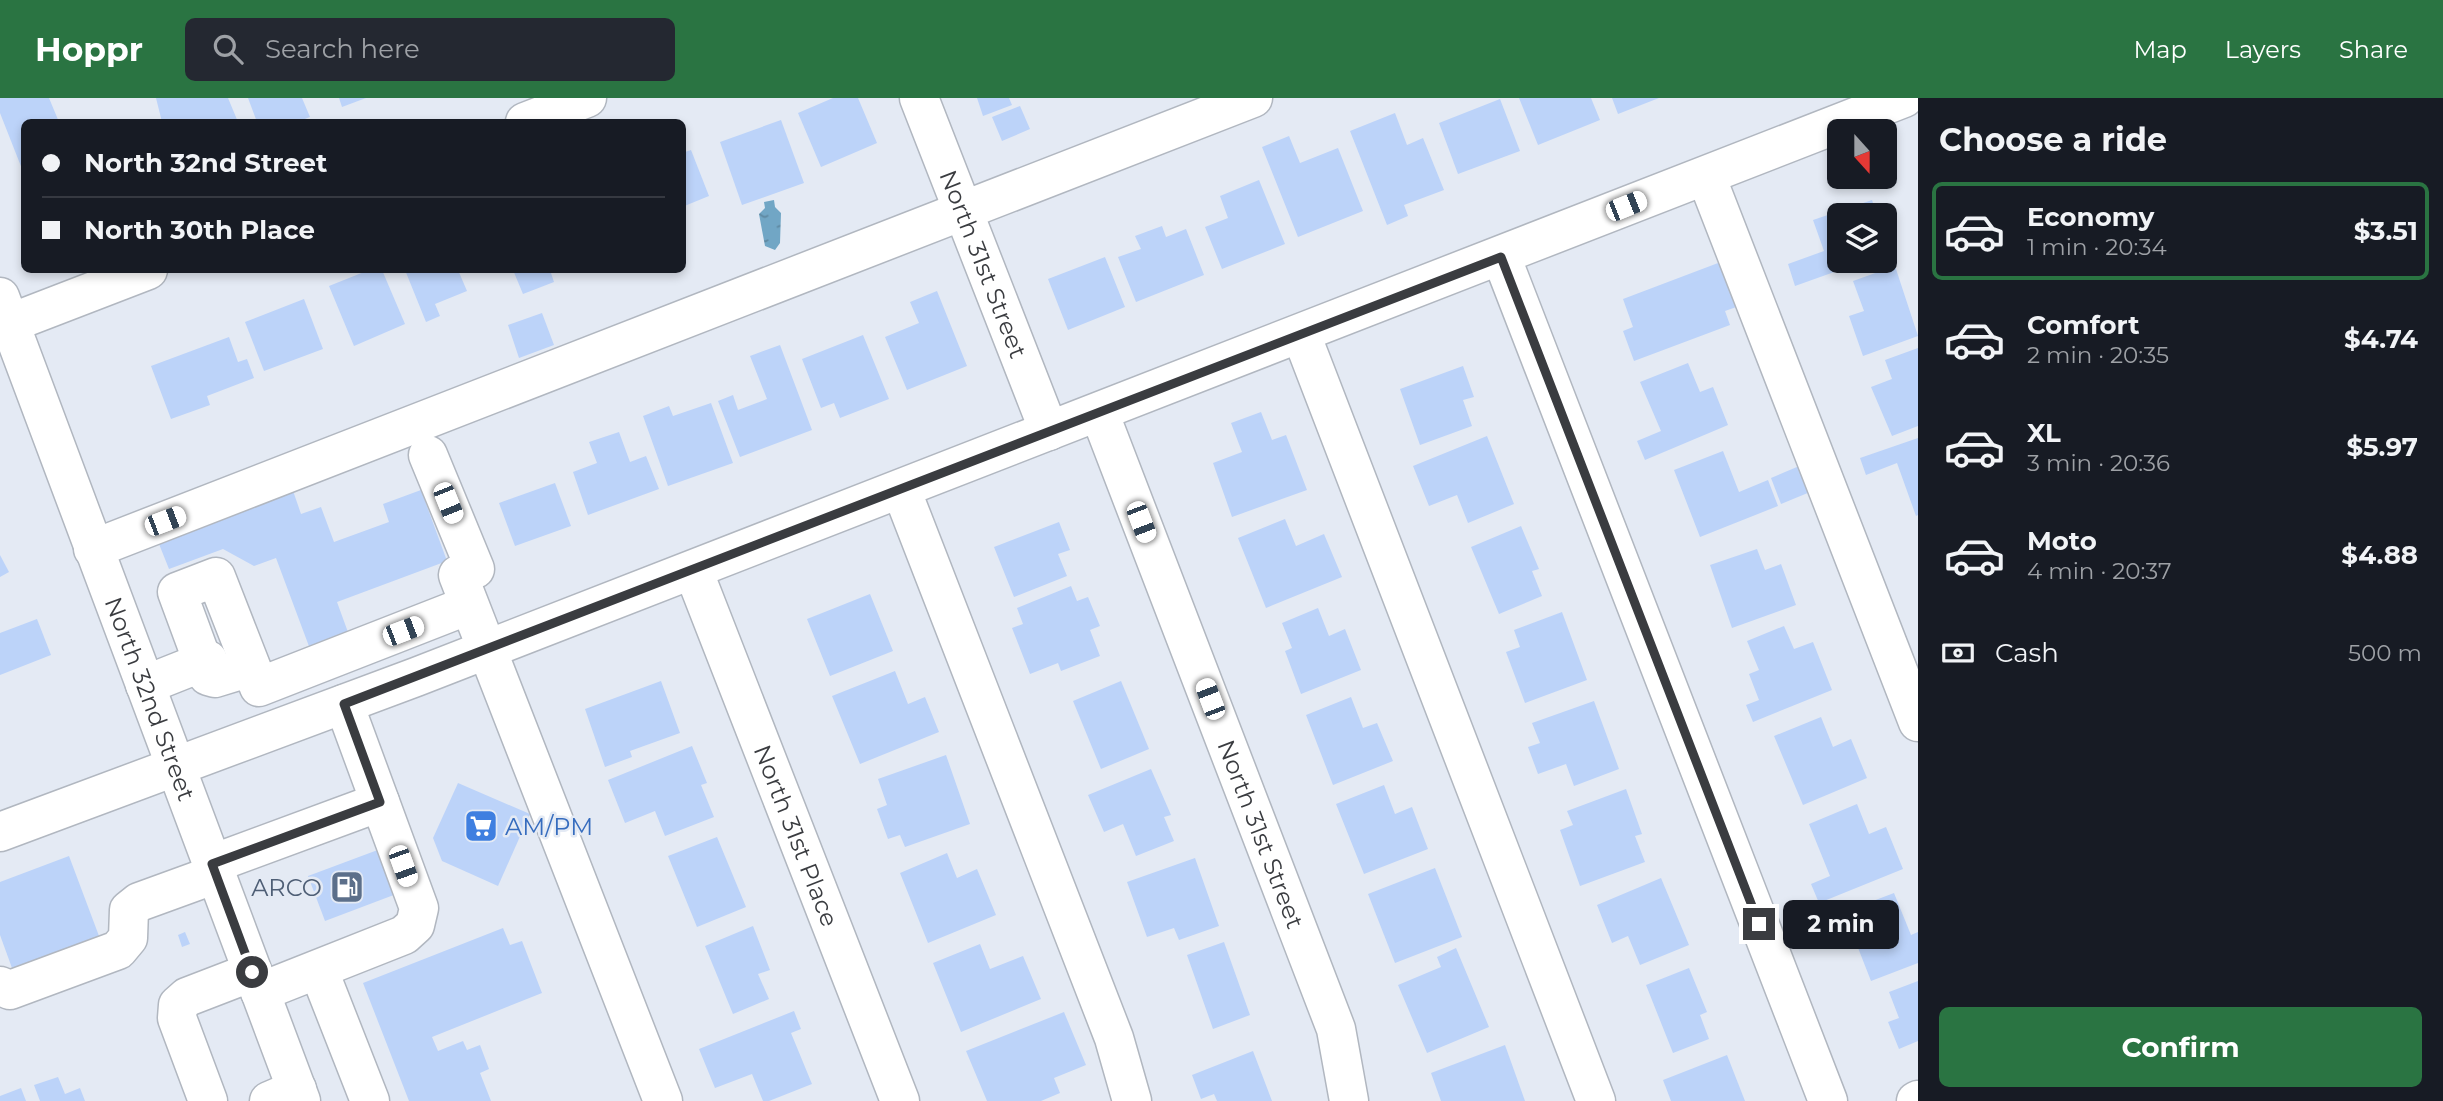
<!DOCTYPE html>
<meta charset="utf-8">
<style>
body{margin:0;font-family:Montserrat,sans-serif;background:#242831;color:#f1f3f6;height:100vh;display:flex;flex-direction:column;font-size:26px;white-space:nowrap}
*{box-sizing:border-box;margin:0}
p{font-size:23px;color:#9ea1a6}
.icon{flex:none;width:38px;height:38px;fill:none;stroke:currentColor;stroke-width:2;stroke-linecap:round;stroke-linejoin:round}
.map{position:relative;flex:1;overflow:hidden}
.panel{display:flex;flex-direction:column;background:#171b24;width:525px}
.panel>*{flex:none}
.top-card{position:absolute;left:21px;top:21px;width:665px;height:154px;border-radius:10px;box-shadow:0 4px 10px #0003;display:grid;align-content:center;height:154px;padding:0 21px;background:#171b24}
.needle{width:46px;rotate:159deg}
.controls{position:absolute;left:1827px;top:21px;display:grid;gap:14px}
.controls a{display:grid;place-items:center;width:70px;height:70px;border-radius:10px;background:#171b24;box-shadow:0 4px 10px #0003;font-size:35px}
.end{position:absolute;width:32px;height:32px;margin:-16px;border:9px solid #3a3c40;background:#fff;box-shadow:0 0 0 4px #fff}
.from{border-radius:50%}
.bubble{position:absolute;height:49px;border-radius:10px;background:#171b24;box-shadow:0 4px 10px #0003;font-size:23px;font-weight:700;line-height:49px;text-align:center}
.car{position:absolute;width:21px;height:42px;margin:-21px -10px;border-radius:9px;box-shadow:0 0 5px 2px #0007;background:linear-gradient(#fff 24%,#345 0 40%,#fff 0 76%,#345 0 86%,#fff 0)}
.top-card b{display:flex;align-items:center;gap:24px;height:66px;font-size:26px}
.top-card b+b{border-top:2px solid #363941}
.top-card i{width:18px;height:18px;background:#f1f3f6}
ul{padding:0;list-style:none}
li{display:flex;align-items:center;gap:21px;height:98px;margin:0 14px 10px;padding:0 7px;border:4px solid transparent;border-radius:10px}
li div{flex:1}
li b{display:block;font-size:26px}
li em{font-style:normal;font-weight:700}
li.on{border-color:#2a7442}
li>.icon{width:63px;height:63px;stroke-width:1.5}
h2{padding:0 21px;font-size:32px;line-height:84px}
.pay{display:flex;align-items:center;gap:18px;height:77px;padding:0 21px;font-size:26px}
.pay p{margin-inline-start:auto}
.action{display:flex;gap:14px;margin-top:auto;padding:14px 21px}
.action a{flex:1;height:80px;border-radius:10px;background:#2a7442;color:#fff;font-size:28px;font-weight:700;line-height:80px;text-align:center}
header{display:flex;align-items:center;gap:42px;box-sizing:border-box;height:98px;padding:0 35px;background:#2a7442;color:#fff}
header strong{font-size:33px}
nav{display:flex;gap:38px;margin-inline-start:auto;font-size:24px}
.search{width:490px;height:63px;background:#242831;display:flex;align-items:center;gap:18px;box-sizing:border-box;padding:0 24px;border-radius:10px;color:#9ea1a6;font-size:26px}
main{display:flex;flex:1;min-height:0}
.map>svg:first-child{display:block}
.water{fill:url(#water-ripples)}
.building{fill:#bcd3f9}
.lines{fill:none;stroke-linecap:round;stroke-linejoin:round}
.minor-casing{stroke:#b1b7c0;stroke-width:41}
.major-casing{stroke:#b1b7c0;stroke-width:41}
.minor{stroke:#fff;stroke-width:38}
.major{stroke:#fff;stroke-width:38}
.route{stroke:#3a3c40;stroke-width:9}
.labels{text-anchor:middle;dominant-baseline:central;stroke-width:5;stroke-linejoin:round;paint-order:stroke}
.street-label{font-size:24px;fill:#3a3c40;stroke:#e4eaf4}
.shop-label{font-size:24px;fill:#366cbe;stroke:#e4eaf4;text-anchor:start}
.service-label{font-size:24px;fill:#4e5e75;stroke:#e4eaf4;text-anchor:end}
</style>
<header>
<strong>Hoppr</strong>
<div class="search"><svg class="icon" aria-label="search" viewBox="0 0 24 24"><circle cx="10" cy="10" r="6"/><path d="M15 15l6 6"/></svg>Search here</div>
<nav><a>Map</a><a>Layers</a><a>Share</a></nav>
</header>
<main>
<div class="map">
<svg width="1918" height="1003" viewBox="0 0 1918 1003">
<defs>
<pattern id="water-ripples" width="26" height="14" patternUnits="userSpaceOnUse" patternTransform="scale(1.75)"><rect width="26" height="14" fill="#71a6c5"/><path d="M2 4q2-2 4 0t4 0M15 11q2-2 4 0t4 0" fill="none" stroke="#5e88a1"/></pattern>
</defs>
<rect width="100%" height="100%" fill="#e4eaf4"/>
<polygon class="water" points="774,102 775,109 781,115 780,145 775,152 765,148 759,116 765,110 764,104"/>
<g class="building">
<polygon points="0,0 49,0 59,24 24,24 24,76 0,15"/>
<polygon points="156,0 228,0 238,24 162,24"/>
<polygon points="248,0 302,0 310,19 297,24 257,24"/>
<polygon points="339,0 366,0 342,9"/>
<polygon points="833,0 858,0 877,45 821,69 798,15"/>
<polygon points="977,0 1009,0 1012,7 983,18"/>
<polygon points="1519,0 1591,0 1600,22 1538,47"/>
<polygon points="1612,0 1659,0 1618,16"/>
<polygon points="1500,1 1520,53 1458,76 1439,25"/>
<polygon points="1020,8 1030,31 1002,43 992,19"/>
<polygon points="1395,15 1407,47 1423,40 1444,92 1404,107 1408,118 1387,127 1350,33"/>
<polygon points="781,22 804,85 742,107 720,44"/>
<polygon points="1289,38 1300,65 1338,50 1363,113 1298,139 1262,49"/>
<polygon points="691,52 709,98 682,109 682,55"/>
<polygon points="1259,82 1285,146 1222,171 1205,129 1228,120 1220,98"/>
<polygon points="1872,102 1877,117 1839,117 1839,163 1865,163 1795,188 1788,166 1824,153 1813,122"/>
<polygon points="1162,128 1166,139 1186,131 1204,177 1136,204 1118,159 1141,151 1135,138"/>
<polygon points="1105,159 1125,209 1068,232 1048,181"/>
<polygon points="1726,162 1742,207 1725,213 1730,227 1634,263 1623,233 1633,229 1623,201"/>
<polygon points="1895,168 1918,238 1863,258 1849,218 1864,213 1853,183"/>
<polygon points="369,172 382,172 405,226 354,248 329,188"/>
<polygon points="405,172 458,172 467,193 435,206 440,218 426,224"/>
<polygon points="513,172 550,172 554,184 523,196"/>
<polygon points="937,193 967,268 907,292 885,239 919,225 910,204"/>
<polygon points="304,201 323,251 264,273 245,224"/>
<polygon points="542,215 554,247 519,260 508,227"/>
<polygon points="863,237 889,301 840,320 834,305 821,310 802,261"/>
<polygon points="229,239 238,264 247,261 254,280 207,298 210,307 171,321 151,268"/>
<polygon points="780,247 812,332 740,359 718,303 733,297 738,312 767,301 750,258"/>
<polygon points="1918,250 1918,328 1892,338 1871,289 1892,281 1885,262"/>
<polygon points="1688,265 1700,294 1713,289 1728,327 1645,362 1637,343 1661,333 1640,284"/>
<polygon points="1463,268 1474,299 1463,302 1472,328 1420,347 1400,291"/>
<polygon points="711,305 733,365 668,388 643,318 669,308 673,318"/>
<polygon points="1261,314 1272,342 1286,337 1307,392 1232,419 1213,365 1242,354 1231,325"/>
<polygon points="619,334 630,364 646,358 659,391 588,417 573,374 597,365 589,344"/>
<polygon points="1487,338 1514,406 1468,425 1457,397 1429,408 1413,368"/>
<polygon points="1918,340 1918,417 1916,418 1897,365 1866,377 1860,360"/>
<polygon points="1723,353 1739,394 1768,382 1778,408 1700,439 1674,372"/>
<polygon points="1804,366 1815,392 1781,406 1771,380"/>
<polygon points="290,384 301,416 321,409 334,444 389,424 383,406 421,392 447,463 337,504 349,537 310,551 276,460 254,468 223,451 169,471 159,446 213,425 210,414"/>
<polygon points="555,385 571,428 515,448 499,405"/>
<polygon points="1285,421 1296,448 1324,436 1342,479 1266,510 1238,440"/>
<polygon points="1059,424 1070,452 1058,456 1067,478 1014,499 994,449"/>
<polygon points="1521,428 1539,471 1532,473 1542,498 1499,516 1471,449"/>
<polygon points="1757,451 1765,472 1781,466 1796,507 1732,530 1710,467"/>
<polygon points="0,457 9,474 0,479"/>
<polygon points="1071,488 1077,503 1088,499 1100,528 1090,532 1100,558 1061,573 1058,565 1030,576 1012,530 1023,526 1017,510"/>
<polygon points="870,496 893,553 830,578 807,521"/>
<polygon points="1318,510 1329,538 1345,531 1361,572 1301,596 1285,553 1292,550 1282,525"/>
<polygon points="1562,514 1587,582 1525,605 1506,554 1520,549 1514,532"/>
<polygon points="37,521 51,557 0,577 0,535"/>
<polygon points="1784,528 1794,551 1813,544 1832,592 1753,624 1746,607 1759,602 1749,576 1759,572 1747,543"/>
<polygon points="895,573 908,606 925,599 939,634 860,666 832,598"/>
<polygon points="661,583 680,635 630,653 632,659 605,669 585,611"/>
<polygon points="1121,583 1149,651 1101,671 1073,603"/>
<polygon points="1351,599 1363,630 1377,625 1393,663 1333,687 1306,617"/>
<polygon points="1594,603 1619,671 1574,688 1566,666 1538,676 1528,649 1540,645 1532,625"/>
<polygon points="1821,619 1833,649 1851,641 1867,680 1803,707 1774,638"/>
<polygon points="692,648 707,685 701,687 714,719 665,738 655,713 625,725 608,682"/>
<polygon points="946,657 970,726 905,749 900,737 888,741 877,711 887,707 878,681"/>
<polygon points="1151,671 1171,717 1164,719 1174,743 1136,758 1123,726 1104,734 1088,697"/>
<polygon points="458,685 530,716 498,788 442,763 433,740"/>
<polygon points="1384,687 1395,716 1412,709 1428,751 1364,776 1336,706"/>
<polygon points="1626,691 1642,736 1635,738 1645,764 1580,788 1560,732 1573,727 1567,713"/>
<polygon points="1857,706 1869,736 1886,729 1903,771 1819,805 1811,786 1830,778 1809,726"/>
<polygon points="717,739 746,809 697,829 668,758"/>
<polygon points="383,750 399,795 325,823 308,778"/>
<polygon points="947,755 957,780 977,771 996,817 928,845 900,775"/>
<polygon points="69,758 99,838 12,870 0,837 0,784"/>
<polygon points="1195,760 1219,828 1179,842 1174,830 1147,839 1127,784"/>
<polygon points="1435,770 1462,839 1395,865 1368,796"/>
<polygon points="1661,780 1689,847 1640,867 1628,838 1612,845 1597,807"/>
<polygon points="1894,795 1911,837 1918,834 1918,865 1871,883 1844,814"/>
<polygon points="753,828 770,872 758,876 769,901 733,916 705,848"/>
<polygon points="503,830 510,847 522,843 542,895 432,939 438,953 463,943 467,952 480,947 489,971 480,975 491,1003 409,1003 363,885"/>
<polygon points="185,834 190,846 182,849 178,837"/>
<polygon points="1224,844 1250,917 1213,931 1187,857"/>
<polygon points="980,846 990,871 1023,858 1041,901 961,934 933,865"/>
<polygon points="1456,850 1489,929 1427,955 1398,887 1441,869 1437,859"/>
<polygon points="1689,870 1707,914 1700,917 1709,941 1673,955 1646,887"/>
<polygon points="1918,883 1918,943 1899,951 1888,924 1899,920 1889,894"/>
<polygon points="794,913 801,931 791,935 812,986 769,1003 763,1003 752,976 715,990 699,951"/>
<polygon points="1064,914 1086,967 1054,980 1060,995 1041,1003 987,1003 966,953"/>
<polygon points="1505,947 1525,1003 1441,1003 1431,975"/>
<polygon points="1253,953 1272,1003 1217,1003 1214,996 1201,1001 1192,977"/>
<polygon points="1727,957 1745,1003 1671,1003 1663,982"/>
<polygon points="58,979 65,996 80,990 85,1003 40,1003 34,987"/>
<polygon points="21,990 26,1003 0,1003 0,998"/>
</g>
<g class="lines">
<defs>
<g id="minor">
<path id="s1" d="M919 0 1049 333"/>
<polyline points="525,24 587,0"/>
<polyline points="1706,78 1918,624"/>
<polyline points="1501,158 1828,1003"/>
<polyline points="0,229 148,172"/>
<polyline points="1301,236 1596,1003"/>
<path id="s2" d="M1099 314 1336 931 1349 1003"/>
<polyline points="428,357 475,471 458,477 663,1003"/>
<polyline points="901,391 1114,940 1132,1003"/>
<polyline points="93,451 1253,0"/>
<path id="s3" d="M693 472 900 1003"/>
<polyline points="251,569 215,580 208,578 177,494 216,479 259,589 469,507"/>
<polyline points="145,587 208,562"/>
<polyline points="0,734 416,579 1904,0"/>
<polyline points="212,766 380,704"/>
<polyline points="319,873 370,1003"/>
<polyline points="0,888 10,892 118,852 128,840 129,812 139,804 216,776"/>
<polyline points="260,894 404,837 415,827 419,810 344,606"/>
<polyline points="208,1003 177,920 178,907 187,899 252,874"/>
<polyline points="269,1003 297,991"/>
<polyline points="1916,1003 1918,1002"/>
</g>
<g id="major">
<path id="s4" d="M0 199 301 1003"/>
</g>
</defs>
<use href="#minor" class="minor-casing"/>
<use href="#major" class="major-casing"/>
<use href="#minor" class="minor"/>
<use href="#major" class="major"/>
</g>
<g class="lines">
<polyline class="route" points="252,874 212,766 380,704 344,606 1501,159 1759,826"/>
</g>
<defs>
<symbol id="supermarket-square" viewBox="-11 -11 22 22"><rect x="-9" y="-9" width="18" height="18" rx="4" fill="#3f7fe0" stroke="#e4eaf4"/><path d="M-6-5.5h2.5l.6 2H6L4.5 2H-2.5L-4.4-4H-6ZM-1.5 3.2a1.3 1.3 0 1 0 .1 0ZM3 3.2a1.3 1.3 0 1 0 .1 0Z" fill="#fff"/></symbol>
<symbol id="fuel-square" viewBox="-11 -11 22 22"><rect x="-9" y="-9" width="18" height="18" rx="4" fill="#5c6f8a" stroke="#e4eaf4"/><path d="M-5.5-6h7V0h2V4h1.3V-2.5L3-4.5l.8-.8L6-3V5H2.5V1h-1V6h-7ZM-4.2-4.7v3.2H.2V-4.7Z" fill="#fff"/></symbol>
</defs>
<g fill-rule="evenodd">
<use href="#supermarket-square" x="462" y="709" width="38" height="38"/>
<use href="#fuel-square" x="328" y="770" width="38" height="38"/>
</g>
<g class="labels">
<g class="street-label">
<text stroke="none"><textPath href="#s1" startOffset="178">North 31st Street</textPath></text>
<text stroke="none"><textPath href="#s4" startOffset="429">North 32nd Street</textPath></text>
<text stroke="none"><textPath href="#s2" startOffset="452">North 31st Street</textPath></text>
<text stroke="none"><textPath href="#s3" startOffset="285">North 31st Place</textPath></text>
</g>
<g class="shop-label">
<text x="505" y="728">AM/PM</text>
</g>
<g class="service-label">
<text x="322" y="789">ARCO</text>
</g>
</g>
</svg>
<div class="controls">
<a><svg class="needle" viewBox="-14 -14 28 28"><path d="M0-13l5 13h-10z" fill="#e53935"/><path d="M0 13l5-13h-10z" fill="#9ea1a6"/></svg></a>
<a><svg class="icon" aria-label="layers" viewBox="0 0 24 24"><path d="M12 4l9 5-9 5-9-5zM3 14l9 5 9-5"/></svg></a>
</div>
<i class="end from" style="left:252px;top:874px"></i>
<i class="end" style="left:1759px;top:826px"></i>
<div class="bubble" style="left:1783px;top:802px;width:116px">2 min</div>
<i class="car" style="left:1626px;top:108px;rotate:68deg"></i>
<i class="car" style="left:448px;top:405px;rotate:158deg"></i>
<i class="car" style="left:165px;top:423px;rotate:69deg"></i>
<i class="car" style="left:1141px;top:424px;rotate:159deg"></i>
<i class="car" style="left:403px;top:533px;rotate:69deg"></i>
<i class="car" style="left:1210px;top:601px;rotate:339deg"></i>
<i class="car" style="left:403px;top:768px;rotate:160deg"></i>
<div class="top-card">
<b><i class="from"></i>North 32nd Street</b>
<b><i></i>North 30th Place</b>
</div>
</div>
<section class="panel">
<h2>Choose a ride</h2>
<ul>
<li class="on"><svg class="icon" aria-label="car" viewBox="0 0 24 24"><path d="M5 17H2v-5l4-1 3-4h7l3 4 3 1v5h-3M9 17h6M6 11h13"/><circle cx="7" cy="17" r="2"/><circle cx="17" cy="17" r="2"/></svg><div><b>Economy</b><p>1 min · 20:34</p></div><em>$3.51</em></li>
<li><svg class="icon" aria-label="car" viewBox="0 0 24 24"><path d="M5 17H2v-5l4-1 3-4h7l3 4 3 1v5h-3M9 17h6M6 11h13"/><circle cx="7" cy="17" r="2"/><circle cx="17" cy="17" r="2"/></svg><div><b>Comfort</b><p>2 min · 20:35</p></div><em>$4.74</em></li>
<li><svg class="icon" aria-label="car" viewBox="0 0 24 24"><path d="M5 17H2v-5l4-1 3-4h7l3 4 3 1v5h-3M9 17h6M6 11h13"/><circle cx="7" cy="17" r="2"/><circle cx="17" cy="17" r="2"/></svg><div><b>XL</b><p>3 min · 20:36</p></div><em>$5.97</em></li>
<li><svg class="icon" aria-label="car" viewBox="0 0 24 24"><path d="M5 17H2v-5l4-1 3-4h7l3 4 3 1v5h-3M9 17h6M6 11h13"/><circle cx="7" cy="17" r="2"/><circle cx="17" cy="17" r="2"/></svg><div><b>Moto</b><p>4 min · 20:37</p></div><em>$4.88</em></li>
</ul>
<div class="pay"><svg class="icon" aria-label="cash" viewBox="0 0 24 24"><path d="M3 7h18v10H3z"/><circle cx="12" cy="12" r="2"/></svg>Cash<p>500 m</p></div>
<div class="action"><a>Confirm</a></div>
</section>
</main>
